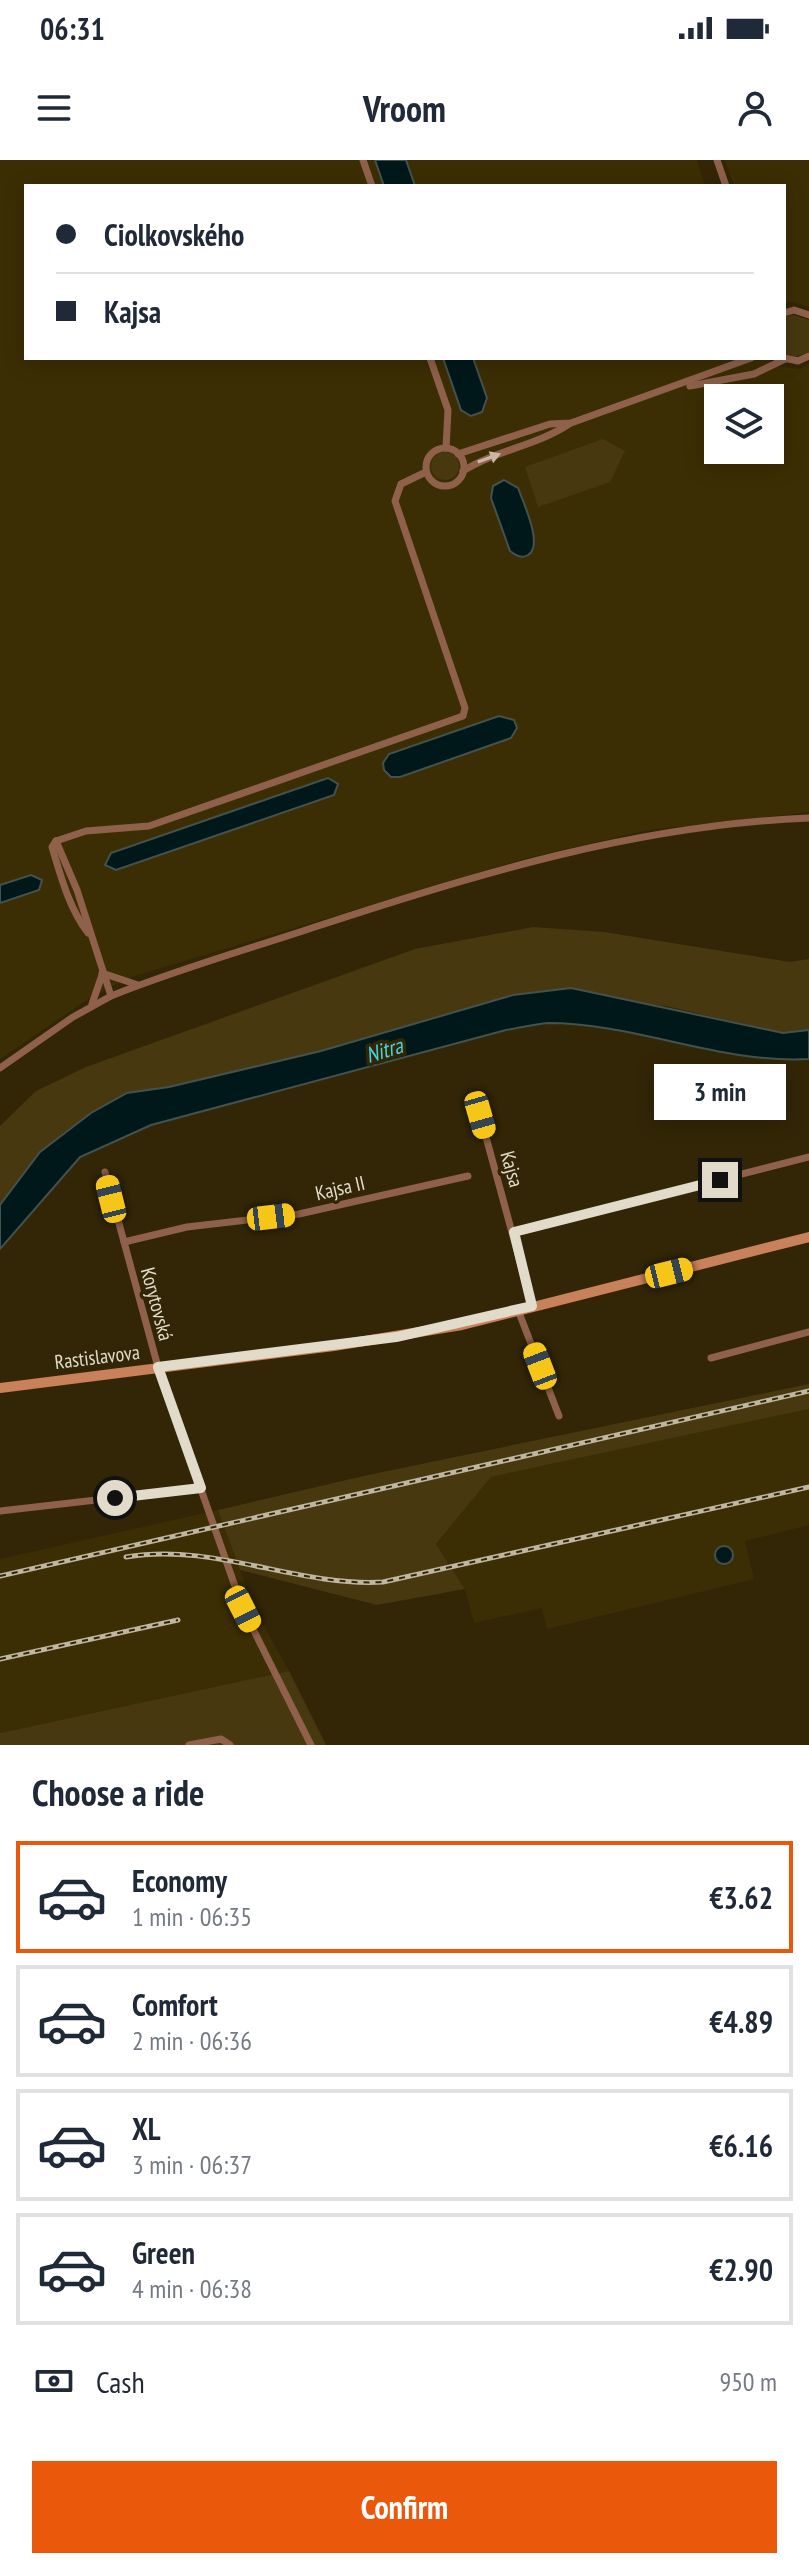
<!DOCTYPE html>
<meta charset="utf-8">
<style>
body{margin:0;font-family:"PT Sans Narrow",sans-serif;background:#f2f2f3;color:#1f2937;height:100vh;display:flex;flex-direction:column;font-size:30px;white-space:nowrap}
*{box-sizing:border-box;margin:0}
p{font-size:26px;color:#747a83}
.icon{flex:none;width:44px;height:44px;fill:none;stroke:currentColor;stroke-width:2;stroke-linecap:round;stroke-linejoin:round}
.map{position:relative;height:1585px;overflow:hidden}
.drawer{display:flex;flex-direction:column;background:#fff;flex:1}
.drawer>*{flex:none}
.guide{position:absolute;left:24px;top:24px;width:762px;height:176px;border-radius:0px;box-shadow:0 4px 20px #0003;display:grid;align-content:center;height:176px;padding:0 32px;background:#fff}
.controls{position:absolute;left:704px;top:224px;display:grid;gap:16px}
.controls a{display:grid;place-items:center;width:80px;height:80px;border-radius:0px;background:#fff;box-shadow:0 4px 20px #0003;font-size:40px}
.end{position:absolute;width:36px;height:36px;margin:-18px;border:10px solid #e2dbc9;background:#111;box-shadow:0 0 0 4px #111}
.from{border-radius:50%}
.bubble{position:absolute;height:56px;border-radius:0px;background:#fff;box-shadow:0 4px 20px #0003;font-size:26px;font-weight:600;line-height:56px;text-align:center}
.car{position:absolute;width:24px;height:48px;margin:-24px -12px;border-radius:10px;box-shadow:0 0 6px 2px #0007;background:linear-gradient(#f5c518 24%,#345 0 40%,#f5c518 0 76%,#345 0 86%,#f5c518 0)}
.guide b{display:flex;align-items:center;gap:28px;height:76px;font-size:30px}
.guide b+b{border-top:2px solid #e0e1e3}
.guide i{width:20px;height:20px;background:#1f2937}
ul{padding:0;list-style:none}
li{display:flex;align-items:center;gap:24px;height:112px;margin:0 16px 12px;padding:0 16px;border:4px solid #e0e1e3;border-radius:0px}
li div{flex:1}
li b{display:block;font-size:30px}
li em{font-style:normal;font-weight:600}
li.active{border-color:#ea580c}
li>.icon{width:72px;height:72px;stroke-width:1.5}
h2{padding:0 32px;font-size:36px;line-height:96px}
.pay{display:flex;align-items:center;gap:20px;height:88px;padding:0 32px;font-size:30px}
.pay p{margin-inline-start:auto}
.cta{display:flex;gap:16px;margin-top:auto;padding:16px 32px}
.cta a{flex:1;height:92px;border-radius:0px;background:#ea580c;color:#fff;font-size:32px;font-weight:600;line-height:92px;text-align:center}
.status{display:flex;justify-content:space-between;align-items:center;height:56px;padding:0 40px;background:#fff;direction:ltr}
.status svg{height:22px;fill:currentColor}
header{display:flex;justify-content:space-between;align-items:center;height:104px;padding:0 32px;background:#fff;font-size:36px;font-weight:600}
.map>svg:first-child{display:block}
.built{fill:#3c2e04;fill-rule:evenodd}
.green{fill:#47380f}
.water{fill:#00181a;stroke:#44524e;stroke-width:2}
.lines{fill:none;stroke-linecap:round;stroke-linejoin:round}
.street{stroke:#8f614b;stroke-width:7}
.secondary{stroke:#c9815c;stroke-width:10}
.rail-casing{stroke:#beb6a1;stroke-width:5}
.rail{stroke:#322606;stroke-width:2;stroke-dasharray:6;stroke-linecap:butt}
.oneway{fill:#c9b6a3}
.route{stroke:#e2dbc9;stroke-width:10}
.labels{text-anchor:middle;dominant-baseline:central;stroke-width:7;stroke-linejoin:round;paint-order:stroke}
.street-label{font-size:20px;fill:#e2dbc9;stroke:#322606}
.water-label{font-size:22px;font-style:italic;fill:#41d5df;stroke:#322606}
</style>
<div class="status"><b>06:31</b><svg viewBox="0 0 49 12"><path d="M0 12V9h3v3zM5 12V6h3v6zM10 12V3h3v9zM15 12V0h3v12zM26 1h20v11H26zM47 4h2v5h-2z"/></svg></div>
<header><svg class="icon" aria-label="menu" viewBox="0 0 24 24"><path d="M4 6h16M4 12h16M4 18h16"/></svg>Vroom<svg class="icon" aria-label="person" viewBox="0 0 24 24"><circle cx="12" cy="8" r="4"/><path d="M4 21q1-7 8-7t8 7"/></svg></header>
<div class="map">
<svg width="809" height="1585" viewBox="0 0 809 1585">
<rect width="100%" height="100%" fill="#322606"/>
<g class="built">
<path d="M0 0H697L705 26H26V198H767L774 206 800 209 809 204V652L648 670 527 698 131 817 91 837 0 899ZM718 238H770V290H718Z"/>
<polygon points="725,0 809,0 809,147 794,142 784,142 784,26 734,26"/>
<polygon points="809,1249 809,1365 745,1381 754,1419 547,1469 542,1448 474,1463 465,1429 436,1384 491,1317"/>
<polygon points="218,1350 254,1448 289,1511 0,1573 0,1399"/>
</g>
<g class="green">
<polygon points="794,155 809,160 809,192 795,197 784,194 784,157"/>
<polygon points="603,279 625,291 610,322 538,347 525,307"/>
<circle cx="445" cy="306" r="14"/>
<polygon points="533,767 604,772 790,802 809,799 809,870 783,873 666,846 513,835 321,891 169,927 127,933 64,972 15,1024 0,1045 0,966 36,931 86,907 415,789"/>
<polygon points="809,1224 809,1249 491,1317 436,1384 465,1429 377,1445 240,1410 218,1350 368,1315"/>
<polygon points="289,1511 326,1585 0,1585 0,1573"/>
</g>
<g class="water">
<polygon points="375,0 406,0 415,26 384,26"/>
<polygon points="443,198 473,198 487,238 482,252 471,256 461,250"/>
<path d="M504 320 518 328C523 342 544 386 528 395 521 399 515 395 510 391L491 338 493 326Z"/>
<polygon points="499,556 514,560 517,568 511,578 400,617 391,617 384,610 383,603 389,594"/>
<polygon points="328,618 338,624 334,635 116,710 105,705 111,693"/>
<polygon points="31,715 42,720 39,730 0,743 0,725"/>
<path d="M571 828 783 873 809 870V899C720 904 636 863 548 863 534 864 519 868 506 870L151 965 80 997 0 1089V1045L40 992 91 953 127 933 169 927 321 891 513 835Z"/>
<circle cx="724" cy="1395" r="9"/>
</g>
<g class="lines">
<g class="street">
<polyline points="363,0 372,26"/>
<polyline points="717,0 726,26"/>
<polyline points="784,153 794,150 809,155"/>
<polyline points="430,198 448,250 446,288"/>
<polyline points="784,198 798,201 809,196"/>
<polyline points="690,226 754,214 785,199"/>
<circle cx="445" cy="307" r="19"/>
<polyline points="458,294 550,264 571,263 751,198"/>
<path d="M463 311C496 290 536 286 569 264"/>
<polyline points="56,681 86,671 149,666 463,556 465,548 395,341 401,324 426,312"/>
<polyline points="56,681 77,730 111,836"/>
<path d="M56 681 52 687C61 717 69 748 88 773"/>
<polyline points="102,813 138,825"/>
<polyline points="92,844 102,815"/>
<path d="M0 908 73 857 111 836C178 809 249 789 318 766 479 713 639 665 809 658"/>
<polyline points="480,955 532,1146"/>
<polyline points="105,1012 158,1207 243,1449 311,1585"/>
<polyline points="514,1072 809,997"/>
<polyline points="124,1082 187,1067 299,1054 468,1016"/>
<polyline points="518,1150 559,1256"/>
<polyline points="711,1198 809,1172"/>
<polyline points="0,1351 201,1328"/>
<polyline points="189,1585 221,1579 230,1585"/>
</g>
<polyline class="secondary" points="0,1228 334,1186 462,1165 809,1077"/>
<defs>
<g id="rail">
<path d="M126 1397C214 1382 296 1427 383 1422L809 1327"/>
<polyline points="0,1416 809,1231"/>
<polyline points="0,1499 178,1460"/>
</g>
</defs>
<use href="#rail" class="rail-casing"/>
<use href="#rail" class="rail"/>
</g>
<defs><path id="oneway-solid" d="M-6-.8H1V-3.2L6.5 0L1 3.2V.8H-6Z" transform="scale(2)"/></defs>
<use class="oneway" href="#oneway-solid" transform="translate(489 298) rotate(-20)"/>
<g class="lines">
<polyline class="route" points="115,1338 201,1328 158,1207 396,1177 532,1146 514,1072 720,1020"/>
</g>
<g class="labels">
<g class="street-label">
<text transform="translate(512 1009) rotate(74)">Kajsa</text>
<text transform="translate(340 1028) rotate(-13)">Kajsa II</text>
<text transform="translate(157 1144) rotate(75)">Korytovská</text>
<text transform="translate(97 1197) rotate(-7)">Rastislavova</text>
</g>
<g class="water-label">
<text transform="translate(384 890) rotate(-17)">Nitra</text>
</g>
</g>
</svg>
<div class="controls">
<a><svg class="icon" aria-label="layers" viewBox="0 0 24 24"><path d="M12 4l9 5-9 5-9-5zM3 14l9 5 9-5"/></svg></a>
</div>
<i class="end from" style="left:115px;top:1338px"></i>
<i class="end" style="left:720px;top:1020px"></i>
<div class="bubble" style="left:654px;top:904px;width:132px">3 min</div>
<i class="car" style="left:480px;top:955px;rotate:164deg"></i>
<i class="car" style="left:111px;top:1039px;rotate:346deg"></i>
<i class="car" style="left:271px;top:1057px;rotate:83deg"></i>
<i class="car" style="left:669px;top:1113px;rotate:76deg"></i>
<i class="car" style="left:540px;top:1206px;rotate:339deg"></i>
<i class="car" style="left:243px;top:1449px;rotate:153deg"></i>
<div class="guide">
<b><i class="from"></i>Ciolkovského</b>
<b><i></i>Kajsa</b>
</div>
</div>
<section class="drawer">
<h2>Choose a ride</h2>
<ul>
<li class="active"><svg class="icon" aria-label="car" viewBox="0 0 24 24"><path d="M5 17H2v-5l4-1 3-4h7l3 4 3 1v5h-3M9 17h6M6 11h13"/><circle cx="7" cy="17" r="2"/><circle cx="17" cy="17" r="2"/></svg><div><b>Economy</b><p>1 min · 06:35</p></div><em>€3.62</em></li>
<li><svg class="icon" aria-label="car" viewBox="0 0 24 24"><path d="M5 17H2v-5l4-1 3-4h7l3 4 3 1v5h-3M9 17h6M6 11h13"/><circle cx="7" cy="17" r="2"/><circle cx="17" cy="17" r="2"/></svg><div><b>Comfort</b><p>2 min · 06:36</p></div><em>€4.89</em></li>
<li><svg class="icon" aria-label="car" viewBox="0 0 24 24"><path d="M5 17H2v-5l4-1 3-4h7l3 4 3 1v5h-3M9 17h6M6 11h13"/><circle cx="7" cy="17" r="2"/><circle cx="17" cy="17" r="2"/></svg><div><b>XL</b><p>3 min · 06:37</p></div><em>€6.16</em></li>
<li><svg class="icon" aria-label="car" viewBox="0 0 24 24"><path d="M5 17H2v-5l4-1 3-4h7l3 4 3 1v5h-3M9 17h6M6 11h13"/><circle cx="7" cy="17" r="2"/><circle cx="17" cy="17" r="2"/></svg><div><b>Green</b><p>4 min · 06:38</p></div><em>€2.90</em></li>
</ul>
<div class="pay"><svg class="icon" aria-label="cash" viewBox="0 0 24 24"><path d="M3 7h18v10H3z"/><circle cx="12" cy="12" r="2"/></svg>Cash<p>950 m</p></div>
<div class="cta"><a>Confirm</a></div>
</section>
